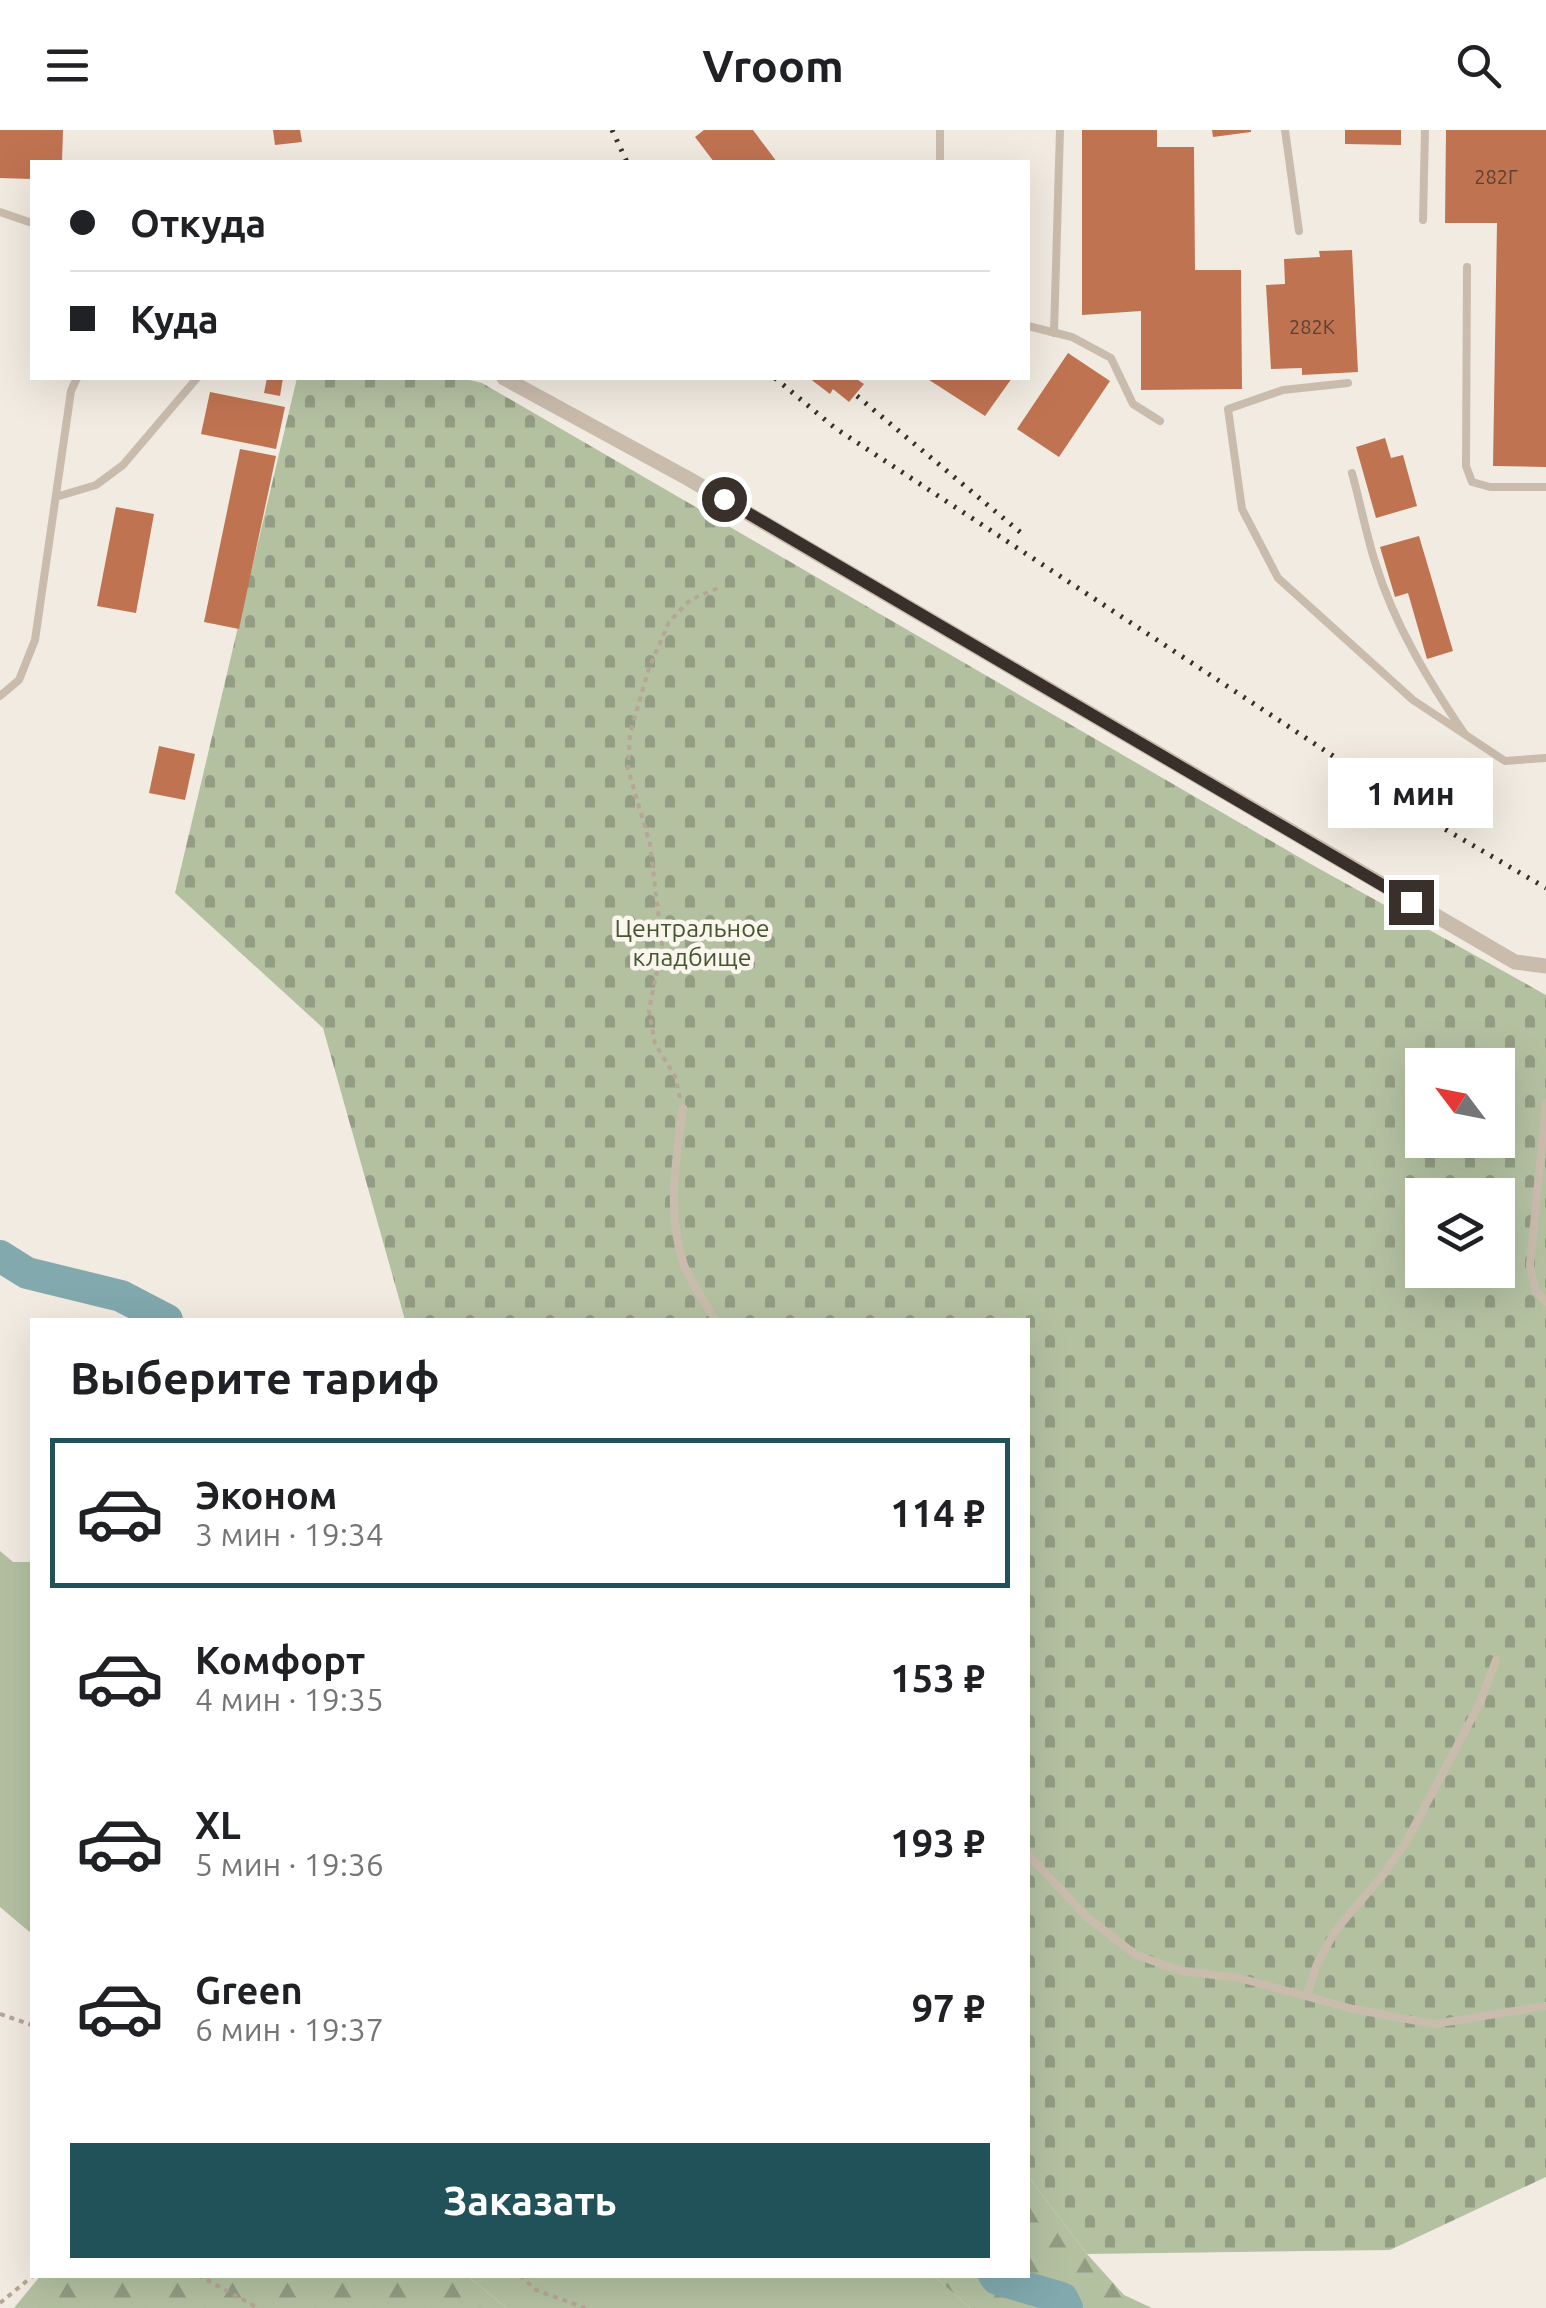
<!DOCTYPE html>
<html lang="ru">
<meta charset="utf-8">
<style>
body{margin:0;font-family:Ubuntu,sans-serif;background:#f6f6f6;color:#202124;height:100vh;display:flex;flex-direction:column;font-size:38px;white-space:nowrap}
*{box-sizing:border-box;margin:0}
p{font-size:32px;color:#757577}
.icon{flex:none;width:55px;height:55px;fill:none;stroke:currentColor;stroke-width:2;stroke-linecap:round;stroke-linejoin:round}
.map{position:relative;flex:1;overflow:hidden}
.sheet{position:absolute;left:30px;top:1188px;width:1000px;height:960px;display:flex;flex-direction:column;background:#fff;border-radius:0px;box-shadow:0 10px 40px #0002}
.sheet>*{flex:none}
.hud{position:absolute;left:30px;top:30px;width:1000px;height:220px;border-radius:0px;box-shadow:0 10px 40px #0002;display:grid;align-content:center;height:220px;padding:0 40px;background:#fff}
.needle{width:65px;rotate:302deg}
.buttons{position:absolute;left:1405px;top:918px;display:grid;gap:20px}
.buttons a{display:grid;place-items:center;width:110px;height:110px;border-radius:0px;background:#fff;box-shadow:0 10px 40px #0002;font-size:50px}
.end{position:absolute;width:45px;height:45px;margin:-22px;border:12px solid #39302b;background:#fff;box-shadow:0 0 0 5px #fff}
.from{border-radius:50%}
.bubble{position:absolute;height:70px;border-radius:0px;background:#fff;box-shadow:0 10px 40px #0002;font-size:32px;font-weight:600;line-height:70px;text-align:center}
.hud b{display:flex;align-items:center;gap:35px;height:95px;font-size:38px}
.hud b+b{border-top:2px solid #e0e0e0}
.hud i{width:25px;height:25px;background:#202124}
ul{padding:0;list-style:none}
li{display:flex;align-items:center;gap:30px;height:150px;margin:0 20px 15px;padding:0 20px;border:5px solid transparent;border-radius:0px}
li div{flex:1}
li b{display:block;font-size:38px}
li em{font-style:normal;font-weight:600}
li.selected{border-color:#225259}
li>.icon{width:90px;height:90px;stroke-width:1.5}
h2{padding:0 40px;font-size:45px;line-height:120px}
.action{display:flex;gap:20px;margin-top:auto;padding:20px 40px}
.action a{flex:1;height:115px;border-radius:0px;background:#225259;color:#fff;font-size:40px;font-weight:600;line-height:115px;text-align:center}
header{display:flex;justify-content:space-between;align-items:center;height:130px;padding:0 40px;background:#fff;font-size:45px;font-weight:600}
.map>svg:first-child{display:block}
.green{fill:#b4c1a1}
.forest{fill:url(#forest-firs)}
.cemetery{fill:url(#cemetery-stones);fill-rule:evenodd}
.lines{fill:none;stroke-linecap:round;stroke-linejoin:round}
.river{stroke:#81a9ae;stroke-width:32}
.building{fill:#c07351}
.path{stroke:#b6a697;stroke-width:4;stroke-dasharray:5 5;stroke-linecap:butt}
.lane{stroke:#cabcad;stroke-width:8}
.street{stroke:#cabcad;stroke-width:15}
.rail{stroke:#39302b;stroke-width:5;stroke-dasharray:2.5 8;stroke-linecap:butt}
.route{stroke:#39302b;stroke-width:12}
.labels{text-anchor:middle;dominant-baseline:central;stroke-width:9;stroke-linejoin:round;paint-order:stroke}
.number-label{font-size:20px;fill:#5b4134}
.park-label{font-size:25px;fill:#465630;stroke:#faf5ed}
</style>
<header><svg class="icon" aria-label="menu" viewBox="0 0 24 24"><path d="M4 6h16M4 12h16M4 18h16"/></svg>Vroom<svg class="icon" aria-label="search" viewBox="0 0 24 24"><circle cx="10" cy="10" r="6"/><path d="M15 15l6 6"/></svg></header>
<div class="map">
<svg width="1546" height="2178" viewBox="0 0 1546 2178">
<defs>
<pattern id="forest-firs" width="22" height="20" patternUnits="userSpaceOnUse" patternTransform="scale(2.5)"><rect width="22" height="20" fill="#b4c1a1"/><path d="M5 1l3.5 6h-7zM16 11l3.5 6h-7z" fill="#939d83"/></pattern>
<pattern id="cemetery-stones" width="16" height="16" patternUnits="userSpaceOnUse" patternTransform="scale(2.5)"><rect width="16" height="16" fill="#b4c1a1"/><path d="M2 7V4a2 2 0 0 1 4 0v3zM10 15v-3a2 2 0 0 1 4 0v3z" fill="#939d83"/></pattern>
</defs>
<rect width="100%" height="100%" fill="#f2ebe1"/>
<g class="green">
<polygon points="0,1421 13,1432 32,1432 32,1804 0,1777"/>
<polygon points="466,2145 933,2145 970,2178 507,2178"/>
</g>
<g class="forest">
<polygon points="1028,2046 1087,2124 1124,2165 1152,2178 970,2178 933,2145 1028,2145"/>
<polygon points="41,2145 466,2145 507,2178 14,2178"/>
</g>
<path class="cemetery" d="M297 248H461L482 253 1309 733 1546 865V2047L1390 2120 1087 2124 1028 2046V1190H405L323 898 175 763ZM1422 935H1498V1010H1422ZM1422 1065H1498V1140H1422Z"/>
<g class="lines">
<g class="river">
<polyline points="0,1126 27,1143 121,1166 167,1190"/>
<polyline points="994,2145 997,2149 1062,2168 1067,2178"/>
</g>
</g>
<g class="building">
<polygon points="0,0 63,0 62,32 32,32 32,49 0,48"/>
<polygon points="273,0 300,0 302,12 275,15"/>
<polygon points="704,0 753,0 777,32 714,32 695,7"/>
<polygon points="1082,0 1157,0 1157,17 1194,17 1195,140 1241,140 1242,259 1141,260 1141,181 1082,185"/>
<polygon points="1212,0 1251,0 1251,2 1213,7"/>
<polygon points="1345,0 1401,0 1401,15 1345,14"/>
<polygon points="1446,0 1546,0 1546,337 1493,336 1497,93 1445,93"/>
<polygon points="1352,120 1358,242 1302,245 1302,238 1271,239 1266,155 1285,154 1284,129 1320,127 1319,121"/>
<polygon points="1068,223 1110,251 1059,327 1017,299"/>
<polygon points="267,248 283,248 280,266 264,263"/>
<polygon points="809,248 855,248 864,254 849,272 833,259 830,264"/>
<polygon points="926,248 1012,248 985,286"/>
<polygon points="210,262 285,277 276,319 201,304"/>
<polygon points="1385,308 1391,328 1403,325 1417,376 1376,388 1356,317"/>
<polygon points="240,319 276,326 239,499 204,492"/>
<polygon points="116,377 154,384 136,483 97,476"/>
<polygon points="1419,406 1453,521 1427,529 1408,463 1395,467 1380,417"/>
<polygon points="159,616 195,624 185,670 149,663"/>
</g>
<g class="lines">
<g class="path">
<polyline points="680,968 675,946 655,914 649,881 662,815 650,714 628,639 630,604 648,541 669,492 690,470 718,458"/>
<polyline points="0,1884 32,1895"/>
<polyline points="198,2145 258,2178"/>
<polyline points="520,2145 536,2160 585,2178"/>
<polyline points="0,2173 34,2145"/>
</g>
<g class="lane">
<polyline points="1285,0 1299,101"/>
<polyline points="940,32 940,0"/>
<polyline points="0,82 32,93"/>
<polyline points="1423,90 1425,0"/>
<polyline points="1467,137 1466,336 1472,352 1490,357 1546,357"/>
<polyline points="1028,196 1072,207 1111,228 1133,274 1160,291"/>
<polyline points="1054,203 1060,0"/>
<polyline points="1348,253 1283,260 1228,279 1242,379 1278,448 1413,570 1505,631 1546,628"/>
<path d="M1352 343C1360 372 1366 403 1375 432 1394 494 1428 550 1464 603"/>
<polyline points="56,367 96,355 123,335 197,248"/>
<polyline points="0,566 19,550 35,510 71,261 77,248"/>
<polyline points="1546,973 1530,1135 1535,1160 1546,1172"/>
<path d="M683 978C676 1029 666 1084 684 1135 692 1154 705 1172 715 1190"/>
<polyline points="1028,1725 1088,1788 1136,1825 1182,1841 1239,1848 1353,1879 1434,1894 1546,1876"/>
<polyline points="1307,1864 1317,1834 1335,1801 1383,1745 1406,1712 1480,1573 1496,1530"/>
</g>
<polyline class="street" points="504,248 689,349 1515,832 1546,836"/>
<g class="rail">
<polyline points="612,0 627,32"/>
<polyline points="775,248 835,298 1438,695 1546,758"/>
<polyline points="857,266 1026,407"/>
</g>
</g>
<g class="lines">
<polyline class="route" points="724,369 1411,772"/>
</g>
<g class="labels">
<g class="number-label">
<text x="1496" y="46">282Г</text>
<text x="1312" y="196">282К</text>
</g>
<g class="park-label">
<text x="692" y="798">Центральное<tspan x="692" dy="29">кладбище</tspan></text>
</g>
</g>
</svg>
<div class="buttons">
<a><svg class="needle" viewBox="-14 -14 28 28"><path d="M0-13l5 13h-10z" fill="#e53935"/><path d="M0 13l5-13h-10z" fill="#757577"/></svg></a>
<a><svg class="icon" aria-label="layers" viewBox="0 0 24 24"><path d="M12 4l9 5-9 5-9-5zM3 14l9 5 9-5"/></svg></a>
</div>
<i class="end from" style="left:724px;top:369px"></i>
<i class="end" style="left:1411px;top:772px"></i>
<div class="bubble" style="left:1328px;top:628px;width:165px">1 мин</div>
<div class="hud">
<b><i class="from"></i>Откуда</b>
<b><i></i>Куда</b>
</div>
<section class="sheet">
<h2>Выберите тариф</h2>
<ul>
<li class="selected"><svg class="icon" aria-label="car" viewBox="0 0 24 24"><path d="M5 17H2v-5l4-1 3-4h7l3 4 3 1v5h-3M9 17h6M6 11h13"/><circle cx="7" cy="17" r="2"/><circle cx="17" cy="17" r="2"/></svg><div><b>Эконом</b><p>3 мин · 19:34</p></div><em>114 ₽</em></li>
<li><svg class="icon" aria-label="car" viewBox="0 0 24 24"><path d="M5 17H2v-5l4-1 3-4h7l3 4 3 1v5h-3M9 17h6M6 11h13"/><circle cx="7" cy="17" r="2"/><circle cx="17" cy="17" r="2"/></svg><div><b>Комфорт</b><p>4 мин · 19:35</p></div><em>153 ₽</em></li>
<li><svg class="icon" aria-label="car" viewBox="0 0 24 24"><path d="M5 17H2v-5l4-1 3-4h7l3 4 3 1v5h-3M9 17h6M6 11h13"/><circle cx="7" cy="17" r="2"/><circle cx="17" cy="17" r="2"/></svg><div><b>XL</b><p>5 мин · 19:36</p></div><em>193 ₽</em></li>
<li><svg class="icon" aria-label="car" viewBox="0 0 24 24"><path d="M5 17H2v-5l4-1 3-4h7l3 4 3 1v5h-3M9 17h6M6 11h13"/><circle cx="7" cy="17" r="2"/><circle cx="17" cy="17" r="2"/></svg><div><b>Green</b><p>6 мин · 19:37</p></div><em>97 ₽</em></li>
</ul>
<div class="action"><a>Заказать</a></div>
</section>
</div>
